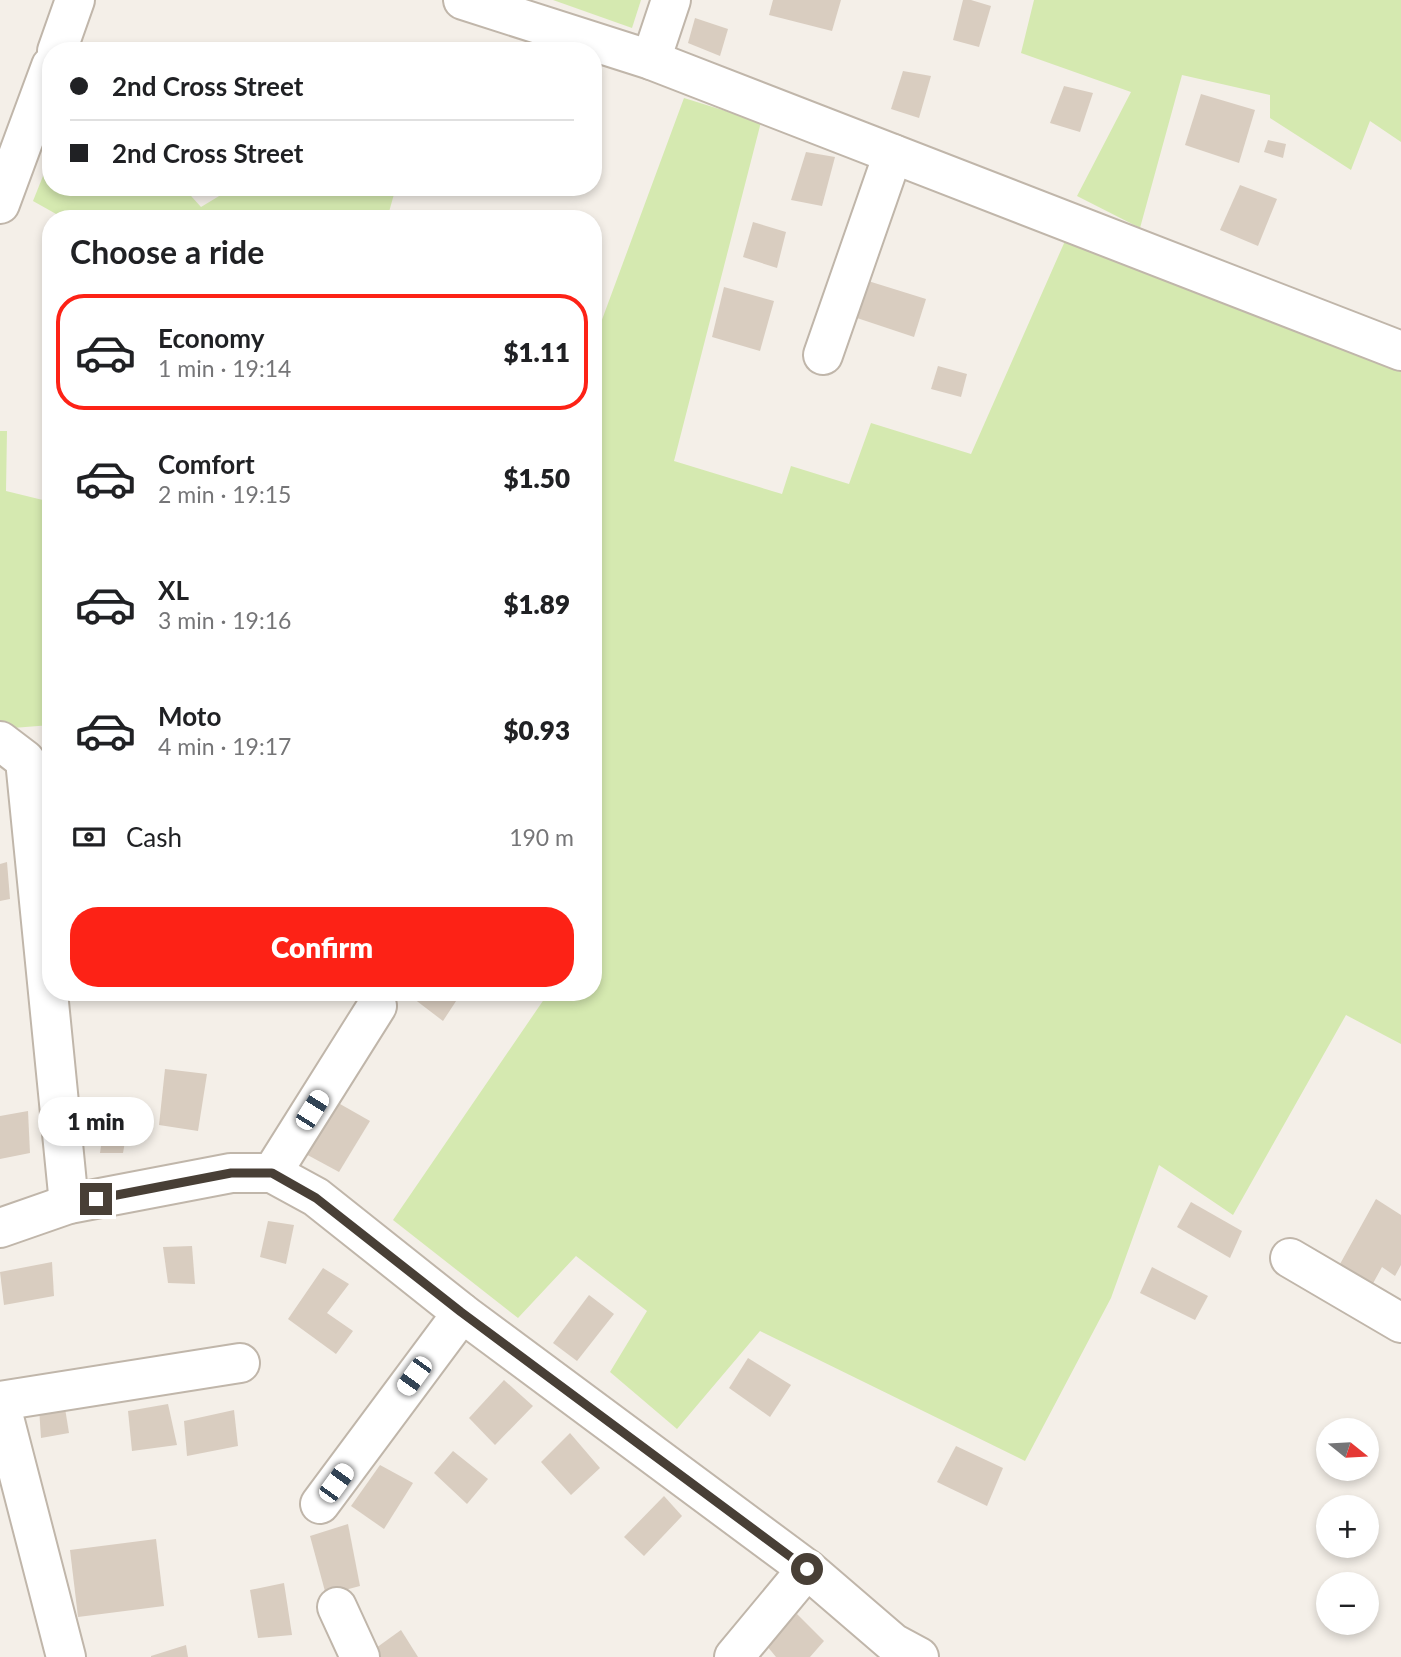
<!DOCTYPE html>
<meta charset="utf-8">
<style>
body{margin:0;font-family:Lato,sans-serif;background:#f2f2f2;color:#202124;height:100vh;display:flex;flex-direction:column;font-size:26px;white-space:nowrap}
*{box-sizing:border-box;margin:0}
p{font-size:23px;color:#757577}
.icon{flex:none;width:38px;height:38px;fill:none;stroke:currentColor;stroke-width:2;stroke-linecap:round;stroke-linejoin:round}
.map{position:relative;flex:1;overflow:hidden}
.panel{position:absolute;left:42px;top:210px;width:560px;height:791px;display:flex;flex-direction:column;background:#fff;border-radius:28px;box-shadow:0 4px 10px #0003}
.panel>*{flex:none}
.guide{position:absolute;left:42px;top:42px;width:560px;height:154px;border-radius:28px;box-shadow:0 4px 10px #0003;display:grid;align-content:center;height:154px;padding:0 28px;background:#fff}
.needle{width:46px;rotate:108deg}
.controls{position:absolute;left:1316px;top:1418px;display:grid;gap:14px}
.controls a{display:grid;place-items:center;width:63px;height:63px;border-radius:50%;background:#fff;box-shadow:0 4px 10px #0003;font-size:35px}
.end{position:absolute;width:32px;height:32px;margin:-16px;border:9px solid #483f36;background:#fff;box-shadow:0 0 0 4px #fff}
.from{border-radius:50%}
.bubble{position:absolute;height:49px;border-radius:24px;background:#fff;box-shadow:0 4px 10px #0003;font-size:23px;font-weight:800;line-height:49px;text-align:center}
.car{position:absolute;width:21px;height:42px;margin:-21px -10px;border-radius:9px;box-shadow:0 0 5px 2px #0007;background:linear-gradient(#fff 24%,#345 0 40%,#fff 0 76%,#345 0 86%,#fff 0)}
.guide b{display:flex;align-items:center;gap:24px;height:66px;font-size:26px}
.guide b+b{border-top:2px solid #e0e0e0}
.guide i{width:18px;height:18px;background:#202124}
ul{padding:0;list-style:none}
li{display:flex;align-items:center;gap:21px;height:116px;margin:0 14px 10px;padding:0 14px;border:4px solid transparent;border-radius:28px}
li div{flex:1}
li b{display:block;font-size:26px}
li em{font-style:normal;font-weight:800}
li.current{border-color:#fd2216}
li>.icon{width:63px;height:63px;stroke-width:1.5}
h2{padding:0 28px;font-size:32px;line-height:84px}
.pay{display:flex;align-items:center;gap:18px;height:77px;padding:0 28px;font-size:26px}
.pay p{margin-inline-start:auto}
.action{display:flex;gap:14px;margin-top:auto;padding:14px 28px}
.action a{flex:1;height:80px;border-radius:28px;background:#fd2216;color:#fff;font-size:28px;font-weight:800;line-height:80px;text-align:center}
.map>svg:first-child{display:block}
.green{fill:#d5e9b0}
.building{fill:#d9cdc0}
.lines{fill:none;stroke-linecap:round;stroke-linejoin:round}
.minor-casing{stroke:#c0b6aa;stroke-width:42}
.minor{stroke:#fff;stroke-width:38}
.route{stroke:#483f36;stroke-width:9}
</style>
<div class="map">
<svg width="1401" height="1657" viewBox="0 0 1401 1657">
<rect width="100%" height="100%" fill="#f4efe8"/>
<g class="green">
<polygon points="553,0 641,0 632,28"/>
<polygon points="1034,0 1401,0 1401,142 1370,121 1351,170 1270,118 1270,95 1182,75 1140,228 1077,196 1131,92 1021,53"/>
<polygon points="684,98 761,122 674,461 782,494 791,466 849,484 871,423 971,454 1065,241 1401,363 1401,1044 1346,1015 1233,1215 1159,1165 1111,1298 1025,1461 760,1331 677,1429 610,1372 647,1311 576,1256 518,1318 393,1220 549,992 593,992 593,344"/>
<polygon points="51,156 51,187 183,187 201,207 234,187 396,187 387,219 65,219 33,201"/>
<polygon points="0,431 7,431 6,491 51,502 51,725 0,729"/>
</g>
<g class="building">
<polygon points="773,0 841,0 832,31 769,15"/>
<polygon points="963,0 971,0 991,6 979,47 953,40"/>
<polygon points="695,18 728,29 720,56 688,43"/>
<polygon points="903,71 931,76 919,118 891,109"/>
<polygon points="1064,86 1093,93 1080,132 1050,123"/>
<polygon points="1201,94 1255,110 1239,163 1185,145"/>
<polygon points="1268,140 1286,144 1283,158 1264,152"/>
<polygon points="806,152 835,157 822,206 791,200"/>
<polygon points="1240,185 1277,199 1258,246 1220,230"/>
<polygon points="753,222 786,232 777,268 743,257"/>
<polygon points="865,280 926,299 914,337 854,317"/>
<polygon points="724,287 774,301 760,351 712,337"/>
<polygon points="938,366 967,374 961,397 931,389"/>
<polygon points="7,862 10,899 0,901 0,864"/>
<polygon points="405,992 462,992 443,1021"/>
<polygon points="165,1069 207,1074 198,1131 159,1125"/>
<polygon points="333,1100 370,1121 339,1172 302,1152"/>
<polygon points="107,1105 131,1107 123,1153 100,1153"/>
<polygon points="28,1111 30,1153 0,1159 0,1116"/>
<polygon points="1376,1199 1401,1215 1401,1265 1395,1276 1382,1267 1371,1287 1340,1264"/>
<polygon points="1191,1202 1242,1231 1230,1258 1177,1227"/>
<polygon points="268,1221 294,1225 286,1264 260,1257"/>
<polygon points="192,1246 195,1284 168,1283 163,1247"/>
<polygon points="52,1262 54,1296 4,1305 0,1272"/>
<polygon points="1152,1267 1208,1296 1195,1320 1140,1293"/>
<polygon points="323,1268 349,1284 327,1313 353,1331 336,1354 288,1319"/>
<polygon points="589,1295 614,1314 577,1361 553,1343"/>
<polygon points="748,1358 791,1385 770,1417 729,1388"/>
<polygon points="504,1380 533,1406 495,1445 469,1418"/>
<polygon points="64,1402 69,1433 41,1438 39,1408"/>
<polygon points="168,1404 177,1445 132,1451 128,1411"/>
<polygon points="234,1410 238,1446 187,1456 184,1421"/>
<polygon points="570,1433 600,1468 571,1495 541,1462"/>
<polygon points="956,1446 1003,1468 987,1506 937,1482"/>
<polygon points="453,1451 488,1479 467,1504 434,1473"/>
<polygon points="380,1465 413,1483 384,1529 351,1506"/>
<polygon points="664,1496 682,1516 644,1556 624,1537"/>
<polygon points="348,1524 360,1586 326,1595 310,1536"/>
<polygon points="156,1539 164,1606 78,1617 70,1550"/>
<polygon points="284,1583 292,1635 258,1638 250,1590"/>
<polygon points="797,1614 824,1641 810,1657 776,1657 767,1646"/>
<polygon points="401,1630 418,1657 380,1657 376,1648"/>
<polygon points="186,1645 188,1657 151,1657 151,1656"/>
</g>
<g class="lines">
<defs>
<g id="minor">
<polyline points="463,0 651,60 1401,351"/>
<polyline points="57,51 75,0"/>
<polyline points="651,60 671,0"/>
<polyline points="0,204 51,66"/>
<polyline points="823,355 893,154"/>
<polyline points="0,741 25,760 69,1204"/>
<polyline points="272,1173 377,1006"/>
<polyline points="0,1228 69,1204 231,1173 272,1173 316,1197 462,1313 807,1569 893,1643 919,1657"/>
<polyline points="1290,1258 1401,1323"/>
<polyline points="0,1401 240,1363"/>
<polyline points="0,1402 66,1657"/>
<polyline points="320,1504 462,1313"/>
<polyline points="337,1607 360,1657"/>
<polyline points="734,1657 807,1569"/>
</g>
</defs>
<use href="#minor" class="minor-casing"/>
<use href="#minor" class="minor"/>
</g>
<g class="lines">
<polyline class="route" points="96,1199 231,1173 272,1173 316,1198 461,1312 807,1569"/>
</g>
</svg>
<div class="controls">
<a><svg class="needle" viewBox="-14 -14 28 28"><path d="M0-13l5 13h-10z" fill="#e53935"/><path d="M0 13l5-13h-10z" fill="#757577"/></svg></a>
<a>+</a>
<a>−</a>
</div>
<i class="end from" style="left:807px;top:1569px"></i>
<i class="end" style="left:96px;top:1199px"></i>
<div class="bubble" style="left:38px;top:1097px;width:116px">1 min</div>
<i class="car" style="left:312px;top:1110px;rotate:32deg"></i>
<i class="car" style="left:414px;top:1376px;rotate:216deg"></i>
<i class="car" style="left:336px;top:1483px;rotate:36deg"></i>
<div class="guide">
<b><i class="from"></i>2nd Cross Street</b>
<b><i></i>2nd Cross Street</b>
</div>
<section class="panel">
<h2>Choose a ride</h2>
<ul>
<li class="current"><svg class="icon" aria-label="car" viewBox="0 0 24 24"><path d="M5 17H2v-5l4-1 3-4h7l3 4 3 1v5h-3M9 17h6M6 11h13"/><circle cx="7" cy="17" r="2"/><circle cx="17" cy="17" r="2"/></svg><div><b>Economy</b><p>1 min · 19:14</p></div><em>$1.11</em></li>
<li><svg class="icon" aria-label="car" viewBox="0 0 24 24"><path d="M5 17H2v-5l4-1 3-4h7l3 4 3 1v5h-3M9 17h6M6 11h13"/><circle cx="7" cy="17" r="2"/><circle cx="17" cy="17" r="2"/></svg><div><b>Comfort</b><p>2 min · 19:15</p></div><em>$1.50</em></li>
<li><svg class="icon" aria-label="car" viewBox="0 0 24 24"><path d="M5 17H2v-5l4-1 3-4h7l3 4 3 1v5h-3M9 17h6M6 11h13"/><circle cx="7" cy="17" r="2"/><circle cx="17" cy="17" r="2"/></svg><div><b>XL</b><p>3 min · 19:16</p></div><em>$1.89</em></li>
<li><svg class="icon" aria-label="car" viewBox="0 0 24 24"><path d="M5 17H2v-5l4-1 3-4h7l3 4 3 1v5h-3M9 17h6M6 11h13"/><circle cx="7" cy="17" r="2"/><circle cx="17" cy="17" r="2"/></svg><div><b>Moto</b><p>4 min · 19:17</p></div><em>$0.93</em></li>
</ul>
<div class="pay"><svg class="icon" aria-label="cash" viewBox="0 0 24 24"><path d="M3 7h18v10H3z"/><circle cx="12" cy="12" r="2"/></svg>Cash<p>190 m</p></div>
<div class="action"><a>Confirm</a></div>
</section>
</div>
